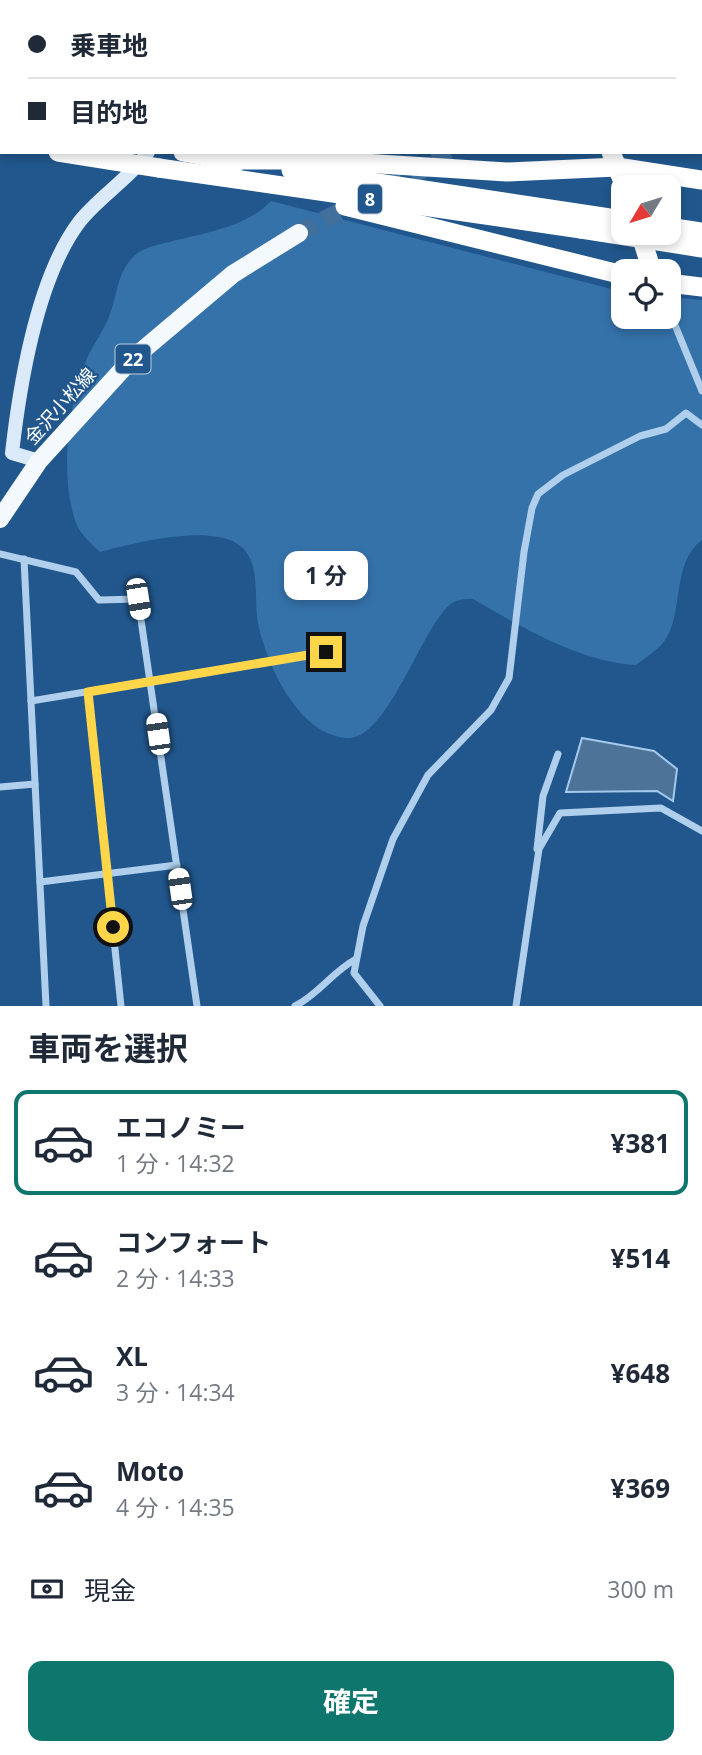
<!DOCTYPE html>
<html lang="ja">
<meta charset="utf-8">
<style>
body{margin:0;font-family:"Open Sans","Noto Sans JP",sans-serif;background:#f6f6f7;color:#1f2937;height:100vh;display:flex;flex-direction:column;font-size:26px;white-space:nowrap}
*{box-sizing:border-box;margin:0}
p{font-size:23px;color:#747a83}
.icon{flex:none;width:38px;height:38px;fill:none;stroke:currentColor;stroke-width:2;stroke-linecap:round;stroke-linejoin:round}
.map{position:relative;height:1006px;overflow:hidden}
.side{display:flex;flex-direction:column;background:#fff;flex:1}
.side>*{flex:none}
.banner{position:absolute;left:0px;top:0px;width:704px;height:154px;box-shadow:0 4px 10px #0003;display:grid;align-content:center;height:154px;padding:0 28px;background:#fff}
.needle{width:46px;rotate:232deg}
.buttons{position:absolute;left:611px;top:175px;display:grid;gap:14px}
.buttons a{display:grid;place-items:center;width:70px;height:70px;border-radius:14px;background:#fff;box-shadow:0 4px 10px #0003;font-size:35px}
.end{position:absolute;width:32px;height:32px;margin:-16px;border:9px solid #ffd54a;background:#111;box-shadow:0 0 0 4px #111}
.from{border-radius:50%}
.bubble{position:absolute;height:49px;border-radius:14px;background:#fff;box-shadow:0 4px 10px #0003;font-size:23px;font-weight:700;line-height:49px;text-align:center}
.car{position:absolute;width:21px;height:42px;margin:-21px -10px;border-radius:9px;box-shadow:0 0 5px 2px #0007;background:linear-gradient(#fff 24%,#345 0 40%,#fff 0 76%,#345 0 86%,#fff 0)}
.banner b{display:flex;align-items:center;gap:24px;height:66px;font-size:26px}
.banner b+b{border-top:2px solid #e0e1e3}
.banner i{width:18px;height:18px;background:#1f2937}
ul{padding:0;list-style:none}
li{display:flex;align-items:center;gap:21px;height:105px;margin:0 14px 10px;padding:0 14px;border:4px solid transparent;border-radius:14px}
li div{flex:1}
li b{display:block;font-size:26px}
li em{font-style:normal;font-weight:700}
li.current{border-color:#0f766e}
li>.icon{width:63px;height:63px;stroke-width:1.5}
h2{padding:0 28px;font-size:32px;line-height:84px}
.pay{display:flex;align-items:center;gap:18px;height:77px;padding:0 28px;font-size:26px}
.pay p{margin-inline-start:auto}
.primary-button{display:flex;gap:14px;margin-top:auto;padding:14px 28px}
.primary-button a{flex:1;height:80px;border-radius:14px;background:#0f766e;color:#fff;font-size:28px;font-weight:700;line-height:80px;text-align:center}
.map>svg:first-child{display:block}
.green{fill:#3572aa}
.water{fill:#4d7399;stroke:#a3caed;stroke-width:2}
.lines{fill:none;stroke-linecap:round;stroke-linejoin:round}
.stream{stroke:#a3caed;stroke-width:3.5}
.primary-tunnel{stroke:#42709d;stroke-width:18;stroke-dasharray:18 9;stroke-linecap:butt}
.street{stroke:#afcfec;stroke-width:7}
.secondary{stroke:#dbeaf9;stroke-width:14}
.primary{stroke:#f4f9fe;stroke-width:18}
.highway{stroke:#fff;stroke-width:19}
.highway-bridge{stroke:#fff;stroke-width:19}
.route{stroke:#ffd54a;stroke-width:9}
.labels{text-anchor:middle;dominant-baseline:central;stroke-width:5;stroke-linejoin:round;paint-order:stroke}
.shield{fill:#21578c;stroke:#bccddc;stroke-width:2}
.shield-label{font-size:18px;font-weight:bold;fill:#fff}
.street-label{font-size:19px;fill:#fff;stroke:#21578c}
</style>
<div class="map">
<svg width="702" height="1006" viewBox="0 0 702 1006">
<rect width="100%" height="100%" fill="#21578c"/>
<path class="green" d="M271 201 623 292V317H668L669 297 702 300V540C671 563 684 613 665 640 658 650 645 658 636 665 579 662 522 627 473 599 465 599 459 599 452 603 422 624 388 742 346 738 299 734 269 669 259 628 252 602 264 559 236 543 204 525 135 543 100 552 92 544 80 534 76 523 59 475 68 403 88 356 95 342 105 328 110 314 118 292 117 273 134 256 144 247 157 245 169 242 204 233 245 228 271 201Z"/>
<polygon class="water" points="582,738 654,751 677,769 673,801 657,791 566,792"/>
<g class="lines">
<polyline class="stream" points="147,2 149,0"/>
<g class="primary-tunnel">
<polyline points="387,188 455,152"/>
<polyline points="299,233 359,202"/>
</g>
<g class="street">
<polyline points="440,0 442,2"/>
<polyline points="526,0 527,2"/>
<polyline points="0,113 2,113"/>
<polyline points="668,308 702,391"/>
<polyline points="0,554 76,572 99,600 138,599 197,1006"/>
<polyline points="24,559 46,1006"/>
<polyline points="88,692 121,1006"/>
<polyline points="31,701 326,652"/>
<polyline points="0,787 35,784"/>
<polyline points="537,849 543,796 558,754"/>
<polyline points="40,882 177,865"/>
<path d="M295 1006C319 994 332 972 356 959"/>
<polyline points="380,1006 354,973 363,926 393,839 428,775 491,710 509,678 524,552 532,508 538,494 563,475 640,436 666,429 686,413 702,425"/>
<polyline points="516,1006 539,849 560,813 661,808 702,831"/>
</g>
<g class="secondary">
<polyline points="237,2 239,0"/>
<path d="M39 461 12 453C20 383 37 277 80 221 100 196 129 179 148 152"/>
</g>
<polyline class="primary" points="0,519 39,461 131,360 233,274 299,233"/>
<g class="highway">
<polyline points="0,125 2,125"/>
<polyline points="0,143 2,144"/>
<polyline points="183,152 237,162"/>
<polyline points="611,152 625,187"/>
<polyline points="227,160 315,160 507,172 617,167 702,180"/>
<polyline points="159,168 581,229"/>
<polyline points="291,170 623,220"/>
<polyline points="345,206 623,275"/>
<polyline points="668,227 702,232"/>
<polyline points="640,233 652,271"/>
<polyline points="668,283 702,287"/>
</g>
<g class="highway-bridge">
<polyline points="58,152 159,168"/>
<polyline points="581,229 702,248"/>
</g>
</g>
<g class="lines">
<polyline class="route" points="113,927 88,692 326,652"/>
</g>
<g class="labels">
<g class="shield">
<rect x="358" y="184.5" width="24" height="29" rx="5"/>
<rect x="115.5" y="344.5" width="35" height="29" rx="5"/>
</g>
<g class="shield-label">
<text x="370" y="199">8</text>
<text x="133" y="359">22</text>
</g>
<g class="street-label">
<text transform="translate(60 406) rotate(-48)">金沢小松線</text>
</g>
</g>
</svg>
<div class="buttons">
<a><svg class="needle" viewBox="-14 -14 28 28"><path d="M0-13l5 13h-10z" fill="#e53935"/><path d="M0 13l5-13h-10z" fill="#747a83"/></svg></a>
<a><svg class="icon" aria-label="locate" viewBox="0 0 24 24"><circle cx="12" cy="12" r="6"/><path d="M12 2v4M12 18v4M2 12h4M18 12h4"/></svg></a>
</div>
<i class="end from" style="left:113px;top:927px"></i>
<i class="end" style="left:326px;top:652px"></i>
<div class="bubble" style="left:284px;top:551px;width:84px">1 分</div>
<i class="car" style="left:138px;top:599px;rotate:171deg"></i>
<i class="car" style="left:158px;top:734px;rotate:352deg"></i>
<i class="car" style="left:180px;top:889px;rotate:352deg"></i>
<div class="banner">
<b><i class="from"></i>乗車地</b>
<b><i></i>目的地</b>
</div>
</div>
<section class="side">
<h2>車両を選択</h2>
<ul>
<li class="current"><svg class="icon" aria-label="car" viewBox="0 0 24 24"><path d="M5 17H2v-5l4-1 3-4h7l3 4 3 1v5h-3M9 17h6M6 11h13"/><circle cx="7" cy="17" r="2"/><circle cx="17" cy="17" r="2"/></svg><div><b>エコノミー</b><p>1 分 · 14:32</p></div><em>¥381</em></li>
<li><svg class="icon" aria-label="car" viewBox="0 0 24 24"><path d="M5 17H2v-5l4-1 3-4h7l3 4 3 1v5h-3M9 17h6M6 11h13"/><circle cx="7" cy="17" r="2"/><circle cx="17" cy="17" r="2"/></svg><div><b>コンフォート</b><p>2 分 · 14:33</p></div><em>¥514</em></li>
<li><svg class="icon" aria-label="car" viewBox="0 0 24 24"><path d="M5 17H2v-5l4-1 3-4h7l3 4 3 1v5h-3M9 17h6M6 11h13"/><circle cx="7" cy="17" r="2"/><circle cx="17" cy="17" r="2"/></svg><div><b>XL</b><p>3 分 · 14:34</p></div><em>¥648</em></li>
<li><svg class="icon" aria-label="car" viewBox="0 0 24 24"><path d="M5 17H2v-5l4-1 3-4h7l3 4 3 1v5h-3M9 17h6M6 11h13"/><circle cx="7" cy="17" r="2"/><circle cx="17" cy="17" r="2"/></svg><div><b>Moto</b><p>4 分 · 14:35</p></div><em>¥369</em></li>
</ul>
<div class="pay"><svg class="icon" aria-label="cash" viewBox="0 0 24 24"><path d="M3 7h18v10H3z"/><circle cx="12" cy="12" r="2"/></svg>現金<p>300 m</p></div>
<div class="primary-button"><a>確定</a></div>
</section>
